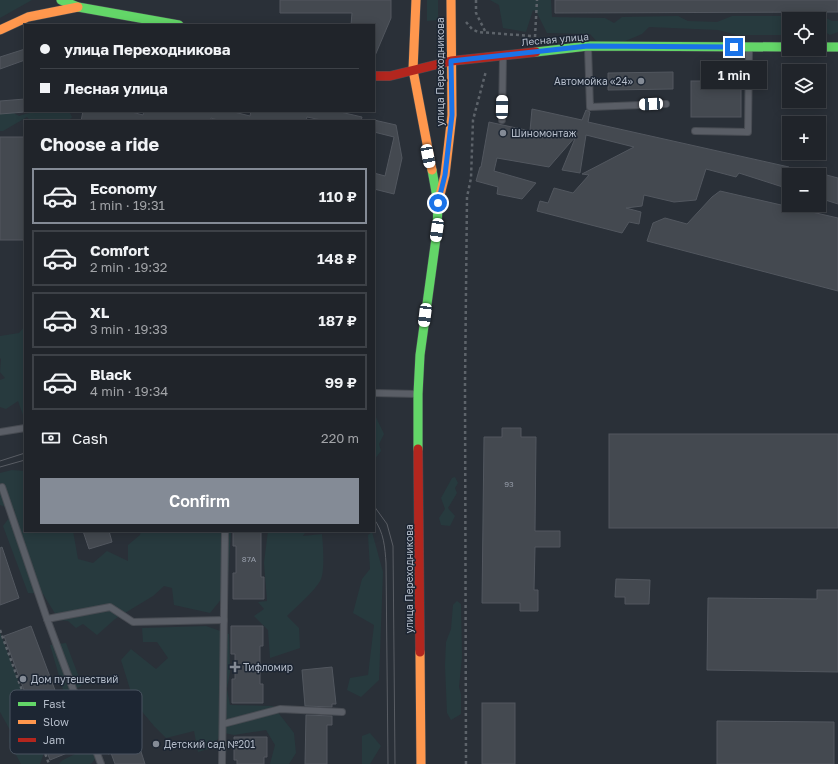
<!DOCTYPE html>
<meta charset="utf-8">
<style>
body{margin:0;font-family:"Golos Text",sans-serif;background:#2d3036;color:#f1f3f6;height:100vh;display:flex;flex-direction:column;font-size:15px;white-space:nowrap}
*{box-sizing:border-box;margin:0}
p{font-size:13px;color:#a2a4a8}
.icon{flex:none;width:22px;height:22px;fill:none;stroke:currentColor;stroke-width:2;stroke-linecap:round;stroke-linejoin:round}
.map{position:relative;flex:1;overflow:hidden}
.panel{position:absolute;left:24px;top:120px;width:351px;height:412px;display:flex;flex-direction:column;background:#20242a;border-radius:0px;box-shadow:0 2px 10px #0003,0 0 0 1px #3d4147}
.panel>*{flex:none}
.banner{position:absolute;left:24px;top:24px;width:351px;height:88px;border-radius:0px;box-shadow:0 2px 10px #0003,0 0 0 1px #3d4147;display:grid;align-content:center;height:88px;padding:0 16px;background:#20242a}
.controls{position:absolute;left:782px;top:12px;display:grid;gap:8px}
.controls a{display:grid;place-items:center;width:44px;height:44px;border-radius:0px;background:#20242a;box-shadow:0 2px 10px #0003,0 0 0 1px #3d4147;font-size:20px}
.end{position:absolute;width:18px;height:18px;margin:-9px;border:5px solid #1a73e8;background:#fff;box-shadow:0 0 0 2px #fff}
.from{border-radius:50%}
.bubble{position:absolute;height:28px;border-radius:0px;background:#20242a;box-shadow:0 2px 10px #0003,0 0 0 1px #3d4147;font-size:13px;font-weight:600;line-height:28px;text-align:center}
.car{position:absolute;width:12px;height:24px;margin:-12px -6px;border-radius:5px;box-shadow:0 0 3px 1px #0007;background:linear-gradient(#fff 24%,#345 0 40%,#fff 0 76%,#345 0 86%,#fff 0)}
.banner b{display:flex;align-items:center;gap:14px;height:38px;font-size:15px}
.banner b+b{border-top:1px solid #3d4147}
.banner i{width:10px;height:10px;background:#f1f3f6}
ul{padding:0;list-style:none}
li{display:flex;align-items:center;gap:12px;height:56px;margin:0 8px 6px;padding:0 8px;border:2px solid #3d4147;border-radius:0px}
li div{flex:1}
li b{display:block;font-size:15px}
li em{font-style:normal;font-weight:600}
li.on{border-color:#848b96}
li>.icon{width:36px;height:36px;stroke-width:1.5}
h2{padding:0 16px;font-size:18px;line-height:48px}
.pay{display:flex;align-items:center;gap:10px;height:44px;padding:0 16px;font-size:15px}
.pay p{margin-inline-start:auto}
.cta{display:flex;gap:8px;margin-top:auto;padding:8px 16px}
.cta a{flex:1;height:46px;border-radius:0px;background:#848b96;color:#fff;font-size:16px;font-weight:600;line-height:46px;text-align:center}
.map>svg:first-child{display:block}
.green{fill:#273a3e}
.building{fill:#444950;stroke:#52575f}
.lines{fill:none;stroke-linecap:round;stroke-linejoin:round}
.lane-casing{stroke:#484c53;stroke-width:8}
.fast-casing{stroke:#484c53;stroke-width:10}
.slow-casing{stroke:#484c53;stroke-width:10}
.jam-casing{stroke:#484c53;stroke-width:10}
.path{stroke:#5d636a;stroke-width:2.5;stroke-dasharray:3 3;stroke-linecap:butt}
.lane{stroke:#5a5e66;stroke-width:6}
.fast{stroke:#63d668;stroke-width:9}
.slow{stroke:#ff974d;stroke-width:9}
.jam{stroke:#b3261e;stroke-width:9}
.tram{stroke:#595d64;stroke-width:1}
.route{stroke:#1a73e8;stroke-width:5}
.poi-dot{fill:#848b96;stroke:#1d2633;stroke-width:1.5}
.labels{text-anchor:middle;dominant-baseline:central;stroke-width:3;stroke-linejoin:round;paint-order:stroke}
.number-label{font-size:8px;fill:#989fab}
.street-label{font-size:10px;fill:#b4bcc9;stroke:#1d2633}
.poi-label{font-size:10px;fill:#b4bcc9;stroke:#1d2633;text-anchor:start}
.key{fill:#1d2633;stroke:#4a5360;stroke-width:1}
.key-label{font-size:11px;fill:#b4bcc9}
</style>
<div class="map">
<svg width="838" height="764" viewBox="0 0 838 764">
<rect width="100%" height="100%" fill="#2a3038"/>
<g class="green">
<polygon points="0,0 32,0 0,18"/>
<polygon points="427,0 438,0 438,20 427,21"/>
<polygon points="490,0 551,0 552,17 605,18 614,23 622,17 678,16 688,21 717,22 732,16 783,16 789,20 789,33 782,35 737,35 718,30 649,27 642,34 616,45 599,44 590,34 547,33 537,13 533,10 526,32 503,28 499,5"/>
<polygon points="824,17 832,21 838,21 838,32 830,35 819,29 819,19 812,19"/>
<path d="M7 109 19 116C37 110 50 110 69 111L72 117 70 119 31 121 27 117 3 131H0V110Z"/>
<polygon points="25,326 25,415 23,415 18,401 6,409 0,407 0,380 5,378 0,372 1,359 0,358 0,336 19,333"/>
<polygon points="374,413 384,434 379,444 381,451 374,460"/>
<polygon points="12,470 25,471 25,531 73,531 78,559 93,563 107,551 128,561 128,545 140,535 141,531 231,531 227,592 210,613 174,605 172,588 164,586 153,596 115,619 97,635 83,624 76,628 68,621 59,620 43,594 28,593 3,526 15,510 0,505 0,473"/>
<polygon points="455,477 458,483 455,488 457,493 448,508 455,516 450,526 441,525 439,518 445,509 441,498 452,478"/>
<path d="M268 531H306L303 536 322 534C323 545 325 570 321 579 316 590 296 607 287 616L299 628 300 648 270 658 268 630 254 616 264 609 258 602 267 601 264 563Z"/>
<polygon points="372,532 383,572 379,680 361,697 347,690 350,678 368,675 374,625 353,613 362,579 370,569 368,535"/>
<polygon points="457,601 461,604 462,657 459,687 461,694 461,714 451,720 447,713 445,665 446,642 451,629 453,605"/>
<polygon points="206,626 229,634 230,672 227,689 230,705 273,706 294,733 296,753 289,764 270,764 275,745 266,730 234,735 224,733 208,749 198,752 194,731 166,738 154,726 134,702 121,660 131,649 156,669 168,658 157,642 143,642 142,628"/>
<polygon points="0,632 25,699 22,717 33,724 45,750 40,764 21,764 9,742 10,730 0,712"/>
<polygon points="66,643 82,685 71,693 92,714 119,713 121,724 92,763 90,764 59,764 63,760 81,751 50,645"/>
<polygon points="370,733 381,746 370,764 362,764 362,736"/>
</g>
<g class="building">
<polygon points="280,0 391,0 391,18 374,58 374,25 351,25 352,13 280,13"/>
<polygon points="555,0 838,0 838,12 555,13"/>
<polygon points="25,49 25,60 0,69 0,57"/>
<polygon points="673,72 673,89 608,90 608,73"/>
<rect x="691" y="81" width="50" height="36"/>
<polygon points="25,99 25,112 0,114 0,101"/>
<polygon points="532,109 582,120 586,110 590,112 588,122 789,167 789,189 739,173 736,177 706,169 696,200 674,202 644,195 642,206 626,208 641,212 639,224 629,222 622,233 537,211 540,201 548,203 554,188 573,193 589,175 582,174 634,147 586,135 580,173 562,170 576,136 549,167 497,158 494,171 536,183 522,199 497,194 498,187 476,181 480,167 481,167 489,122 530,131"/>
<polygon points="83,111 128,111 143,115 144,111 230,111 250,116 251,111 336,111 362,117 361,121 326,121 307,117 306,121 221,121 211,118 210,121 81,121"/>
<polygon points="374,120 396,125 402,158 394,194 374,189 374,173 385,176 394,137 374,132"/>
<polygon points="0,137 25,137 24,240 0,240"/>
<polygon points="819,173 838,178 838,204 819,198"/>
<polygon points="720,191 838,218 838,291 647,241 653,223 665,218 687,224 712,197"/>
<polygon points="502,428 521,428 521,437 536,437 535,531 560,531 560,547 535,547 534,590 538,590 538,611 520,611 520,603 482,603 484,437 502,437"/>
<rect x="609" y="434" width="229" height="94"/>
<polygon points="83,531 109,531 112,542 89,549"/>
<polygon points="233,531 261,531 261,577 264,577 264,599 233,599 233,573 236,573 236,546 233,546"/>
<polygon points="2,547 19,598 0,605 0,548"/>
<polygon points="616,579 650,580 649,604 625,604 625,597 615,597"/>
<polygon points="817,590 838,590 838,672 707,670 708,598 817,599"/>
<polygon points="31,626 77,749 50,760 4,636"/>
<polygon points="231,626 263,626 263,646 260,646 260,684 263,684 263,703 232,703 232,679 235,679 235,654 231,654"/>
<polygon points="332,667 336,704 332,704 332,707 305,706 302,670"/>
<rect x="482" y="703" width="33" height="61"/>
<polygon points="306,715 332,716 332,725 327,725 327,764 305,764"/>
<polygon points="717,721 834,722 834,764 717,764"/>
<polygon points="134,730 145,764 115,764 111,753 108,754 104,740"/>
<polygon points="234,737 267,737 267,757 264,757 264,764 237,764 237,760 234,760"/>
</g>
<g class="lines">
<defs>
<g id="lane">
<polyline points="588,48 590,107 666,104"/>
<polyline points="502,120 503,56"/>
<polyline points="695,131 748,132 749,48"/>
<polyline points="374,393 417,394"/>
<polyline points="0,432 25,428"/>
<polyline points="2,487 47,619 101,764"/>
<polyline points="47,619 110,607 133,622 224,620"/>
<polyline points="223,724 280,709 342,712"/>
<polyline points="222,764 225,531"/>
</g>
<g id="fast">
<polyline points="61,0 78,7 179,25"/>
<polyline points="819,47 838,47"/>
<polyline points="536,52 588,46 789,47"/>
<polyline points="418,449 418,394 420,355 437,231 438,203 432,170"/>
</g>
<g id="slow">
<polyline points="416,0 413,70 432,170"/>
<polyline points="0,30 28,17 78,7"/>
<polyline points="439,199 445,175 452,115 451,0"/>
<polyline points="420,652 421,764"/>
</g>
<g id="jam">
<polyline points="374,76 390,76 451,61 536,52"/>
<polyline points="418,449 420,652"/>
</g>
</defs>
<use href="#lane" class="lane-casing"/>
<use href="#fast" class="fast-casing"/>
<use href="#slow" class="slow-casing"/>
<use href="#jam" class="jam-casing"/>
<g class="path">
<polyline points="476,0 476,13 486,33"/>
<polyline points="466,22 472,29 478,32 531,36"/>
<polyline points="535,37 537,0"/>
<polyline points="0,630 49,764"/>
<polyline points="466,764 465,384 467,197 471,178 473,120 486,71"/>
</g>
<use href="#lane" class="lane"/>
<use href="#fast" class="fast"/>
<use href="#slow" class="slow"/>
<use href="#jam" class="jam"/>
<g class="tram">
<polyline points="0,461 25,453"/>
<polyline points="0,467 25,460"/>
<polyline points="374,506 387,524 393,546 395,764"/>
<path d="M374 519C384 532 385 548 386 563L388 764"/>
</g>
</g>
<g class="lines">
<polyline class="route" points="438,203 445,175 452,115 451,61 588,46 734,47"/>
</g>
<g class="poi-dot">
<circle cx="641" cy="81" r="4"/>
<circle cx="503" cy="133" r="4"/>
<path d="M233 661h4v4h4v4h-4v4h-4v-4h-4v-4h4z"/>
<circle cx="23" cy="679" r="4"/>
<circle cx="156" cy="744" r="4"/>
</g>
<g class="labels">
<g class="number-label">
<text x="509" y="484">93</text>
<text x="249" y="559">87А</text>
</g>
<g class="street-label">
<text transform="translate(555 39) rotate(-5)">Лесная улица</text>
<text transform="translate(440 72) rotate(-90)">улица Переходникова</text>
<text transform="translate(409 579) rotate(-90)">улица Переходникова</text>
</g>
<g class="poi-label">
<text x="633" y="81" text-anchor="end">Автомойка «24»</text>
<text x="511" y="133">Шиномонтаж</text>
<text x="243" y="667">Тифломир</text>
<text x="31" y="679">Дом путешествий</text>
<text x="164" y="744">Детский сад №201</text>
</g>
</g>
<rect x="10" y="690" width="132" height="64" rx="6" class="key"/>
<rect x="18" y="702" width="18" height="4" fill="#63d668"/>
<rect x="18" y="720" width="18" height="4" fill="#ff974d"/>
<rect x="18" y="738" width="18" height="4" fill="#b3261e"/>
<g class="key-label">
<text x="43" y="708">Fast</text>
<text x="43" y="726">Slow</text>
<text x="43" y="744">Jam</text>
</g>
</svg>
<div class="controls">
<a><svg class="icon" aria-label="locate" viewBox="0 0 24 24"><circle cx="12" cy="12" r="6"/><path d="M12 2v4M12 18v4M2 12h4M18 12h4"/></svg></a>
<a><svg class="icon" aria-label="layers" viewBox="0 0 24 24"><path d="M12 4l9 5-9 5-9-5zM3 14l9 5 9-5"/></svg></a>
<a>+</a>
<a>−</a>
</div>
<i class="end from" style="left:438px;top:203px"></i>
<i class="end" style="left:734px;top:47px"></i>
<div class="bubble" style="left:701px;top:61px;width:66px">1 min</div>
<i class="car" style="left:651px;top:104px;rotate:267deg"></i>
<i class="car" style="left:502px;top:107px;rotate:1deg"></i>
<i class="car" style="left:428px;top:156px;rotate:169deg"></i>
<i class="car" style="left:437px;top:230px;rotate:188deg"></i>
<i class="car" style="left:425px;top:315px;rotate:187deg"></i>
<div class="banner">
<b><i class="from"></i>улица Переходникова</b>
<b><i></i>Лесная улица</b>
</div>
<section class="panel">
<h2>Choose a ride</h2>
<ul>
<li class="on"><svg class="icon" aria-label="car" viewBox="0 0 24 24"><path d="M5 17H2v-5l4-1 3-4h7l3 4 3 1v5h-3M9 17h6M6 11h13"/><circle cx="7" cy="17" r="2"/><circle cx="17" cy="17" r="2"/></svg><div><b>Economy</b><p>1 min · 19:31</p></div><em>110 ₽</em></li>
<li><svg class="icon" aria-label="car" viewBox="0 0 24 24"><path d="M5 17H2v-5l4-1 3-4h7l3 4 3 1v5h-3M9 17h6M6 11h13"/><circle cx="7" cy="17" r="2"/><circle cx="17" cy="17" r="2"/></svg><div><b>Comfort</b><p>2 min · 19:32</p></div><em>148 ₽</em></li>
<li><svg class="icon" aria-label="car" viewBox="0 0 24 24"><path d="M5 17H2v-5l4-1 3-4h7l3 4 3 1v5h-3M9 17h6M6 11h13"/><circle cx="7" cy="17" r="2"/><circle cx="17" cy="17" r="2"/></svg><div><b>XL</b><p>3 min · 19:33</p></div><em>187 ₽</em></li>
<li><svg class="icon" aria-label="car" viewBox="0 0 24 24"><path d="M5 17H2v-5l4-1 3-4h7l3 4 3 1v5h-3M9 17h6M6 11h13"/><circle cx="7" cy="17" r="2"/><circle cx="17" cy="17" r="2"/></svg><div><b>Black</b><p>4 min · 19:34</p></div><em>99 ₽</em></li>
</ul>
<div class="pay"><svg class="icon" aria-label="cash" viewBox="0 0 24 24"><path d="M3 7h18v10H3z"/><circle cx="12" cy="12" r="2"/></svg>Cash<p>220 m</p></div>
<div class="cta"><a>Confirm</a></div>
</section>
</div>
